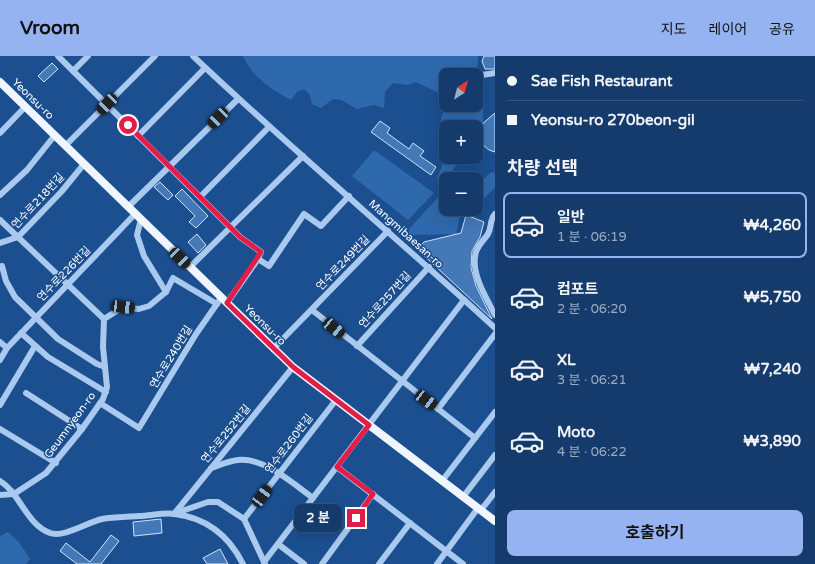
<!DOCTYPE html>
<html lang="ko">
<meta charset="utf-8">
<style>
body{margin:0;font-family:"Varela Round","Noto Sans KR",sans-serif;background:#1d4271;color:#f1f3f6;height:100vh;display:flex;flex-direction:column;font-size:15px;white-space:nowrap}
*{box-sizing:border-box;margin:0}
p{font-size:13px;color:#9dadc1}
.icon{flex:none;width:22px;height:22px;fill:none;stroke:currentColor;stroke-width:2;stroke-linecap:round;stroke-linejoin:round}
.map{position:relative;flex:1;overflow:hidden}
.sheet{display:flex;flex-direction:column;background:#143b6b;width:320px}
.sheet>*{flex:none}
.banner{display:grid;align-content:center;height:88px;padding:0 12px;background:#143b6b}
.needle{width:26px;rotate:36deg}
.controls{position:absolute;left:439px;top:12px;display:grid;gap:8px}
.controls a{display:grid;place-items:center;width:44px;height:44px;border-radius:8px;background:#143b6b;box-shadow:0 4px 16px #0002,0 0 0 1px #33557e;font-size:20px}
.end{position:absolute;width:18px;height:18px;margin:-9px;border:5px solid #e11d48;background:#fff;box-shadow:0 0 0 2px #fff}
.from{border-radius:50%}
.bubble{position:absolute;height:28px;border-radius:8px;background:#143b6b;box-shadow:0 4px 16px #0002,0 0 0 1px #33557e;font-size:13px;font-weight:700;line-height:28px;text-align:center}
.car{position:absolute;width:12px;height:24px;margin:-12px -6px;border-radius:5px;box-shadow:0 0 3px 1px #0007;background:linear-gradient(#222 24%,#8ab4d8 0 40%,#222 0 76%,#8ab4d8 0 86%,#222 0)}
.banner b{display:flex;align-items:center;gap:14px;height:38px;font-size:15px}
.banner b+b{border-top:1px solid #33557e}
.banner i{width:10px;height:10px;background:#f1f3f6}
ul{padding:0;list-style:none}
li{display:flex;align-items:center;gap:12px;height:66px;margin:0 8px 6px;padding:0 4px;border:2px solid transparent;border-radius:8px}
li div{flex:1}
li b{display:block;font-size:15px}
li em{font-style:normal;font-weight:700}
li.on{border-color:#95b2f1}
li>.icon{width:36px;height:36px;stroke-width:1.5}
h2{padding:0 12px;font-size:18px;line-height:48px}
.button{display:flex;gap:8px;margin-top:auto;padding:8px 12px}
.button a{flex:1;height:46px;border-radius:8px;background:#95b2f1;color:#111;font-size:16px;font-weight:700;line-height:46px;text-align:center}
header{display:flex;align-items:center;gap:24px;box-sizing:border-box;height:56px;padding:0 20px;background:#95b2f1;color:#111}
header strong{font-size:19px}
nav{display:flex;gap:22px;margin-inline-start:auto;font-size:14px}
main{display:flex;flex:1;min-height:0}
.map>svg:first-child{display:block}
.green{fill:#2e69ad;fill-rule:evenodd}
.building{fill:#4478b7;stroke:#cfe3fa}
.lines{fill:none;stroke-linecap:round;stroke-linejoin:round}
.minor{stroke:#a9c9ee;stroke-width:6}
.major{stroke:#f0f6ff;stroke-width:8}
.route{stroke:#e11d48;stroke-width:5}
.labels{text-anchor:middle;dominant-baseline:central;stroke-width:3;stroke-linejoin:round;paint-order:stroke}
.street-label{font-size:11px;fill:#fff;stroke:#1b4f8f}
</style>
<header>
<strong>Vroom</strong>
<nav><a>지도</a><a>레이어</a><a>공유</a></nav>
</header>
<main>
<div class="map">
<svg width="495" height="508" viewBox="0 0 495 508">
<rect width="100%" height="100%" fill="#1b4f8f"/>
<g class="green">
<path d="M243 0H478L477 20 483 47V65L476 81V71H446V101H469L457 108 450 118 452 123H446V153H469L461 156 456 178 415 179H409V173L442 137 437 121C451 95 439 90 441 65 441 60 444 55 446 50L441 38 416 26 408 29 393 27 385 36 384 52 374 49 357 53 341 44 333 43 321 52 312 48 310 39 304 33 297 36 291 44C272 34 252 21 243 0ZM446 19H476V49H446Z"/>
<polygon points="374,94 434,137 408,164 352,120"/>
<polygon points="491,116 495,117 495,132 476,150 476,130"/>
<polygon points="8,476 19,486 30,503 26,508 0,508 0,480"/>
</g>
<g class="building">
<polygon points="484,0 495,0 495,13 485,13 482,5"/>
<polygon points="52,7 58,13 44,26 38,20"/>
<polygon points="495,57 495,96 489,94 476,83 481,69"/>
<polygon points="380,65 390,72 387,77 409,93 413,87 424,95 420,100 436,111 431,119 371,76"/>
<polygon points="160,126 173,139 168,144 154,131"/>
<polygon points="182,133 208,160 196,172 189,166 195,160 175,140"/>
<polygon points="466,159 484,166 480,181 472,195 471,212 476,230 492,263 417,193 424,186 461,177"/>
<polygon points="197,178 206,189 198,197 188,186"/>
<polygon points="161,463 162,477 134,480 133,466"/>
<polygon points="111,479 119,485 101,508 77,508 60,495 66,487 90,506"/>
<polygon points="220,493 228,508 207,508 203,502"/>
</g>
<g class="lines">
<g class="minor">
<polyline points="58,0 240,181 261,196 258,203"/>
<path d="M193 0C291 93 395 180 495 272"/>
<polyline points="73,15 88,0"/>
<polyline points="482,19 495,17"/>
<polyline points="0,77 25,51"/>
<polyline points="138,80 205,12"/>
<polyline points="65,90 155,0"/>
<polyline points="0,139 27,114 55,79"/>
<polyline points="200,141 269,71"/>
<polyline points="128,151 238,43"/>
<path d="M495 158C489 165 492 171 488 178 484 184 478 189 476 196 470 217 486 241 495 259"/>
<polyline points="0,164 104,263"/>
<polyline points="0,187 18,181 62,135 84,108"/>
<polyline points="2,210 6,225 15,241 58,283 97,308 105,311"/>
<polyline points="190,211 303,100"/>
<polyline points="166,236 173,222 217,248"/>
<polyline points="227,247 258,203 269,210 304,158 321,170 349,140"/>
<polyline points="312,254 475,382"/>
<polyline points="21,277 48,301 106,336"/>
<polyline points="0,286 7,292 0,304"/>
<polyline points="357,290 429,211"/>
<polyline points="7,292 135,158"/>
<polyline points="273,293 388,175"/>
<polyline points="26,337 82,373"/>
<polyline points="100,347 139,372 196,278 221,242"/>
<polyline points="0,349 35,290"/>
<polyline points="438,353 495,278"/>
<polyline points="0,373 56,407"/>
<polyline points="337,411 463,508"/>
<path d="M211 412C220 409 229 405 238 404 264 401 294 428 313 442"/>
<path d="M0 425C20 437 26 468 50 477 64 482 88 466 102 463 114 461 127 461 139 460 150 460 164 456 175 458 207 462 229 480 243 508"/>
<polyline points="442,425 495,356"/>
<polyline points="0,439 14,438 46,417 82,373 103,343 107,331 103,291 104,263 123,251 139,253 149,250 166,236 144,200 137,179 141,163"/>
<polyline points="463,441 495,399"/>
<polyline points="481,454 495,436"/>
<polyline points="176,457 208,446 218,446 244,463 265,508"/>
<polyline points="174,458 293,311"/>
<polyline points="244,463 336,344"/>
<polyline points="278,488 304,508"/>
<polyline points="264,506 464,244"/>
<polyline points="322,508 373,438"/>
<polyline points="379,508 410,467"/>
<polyline points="437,508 478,452"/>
</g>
<polyline class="major" points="0,26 293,311 495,465"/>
</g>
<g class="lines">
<polyline class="route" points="128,69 240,181 261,196 227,247 293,311 369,369 337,411 373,438 356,462"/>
</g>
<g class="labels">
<g class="street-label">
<text transform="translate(33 43) rotate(44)">Yeonsu-ro</text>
<text transform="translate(38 145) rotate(-47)">연수로218번길</text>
<text transform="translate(406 178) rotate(42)">Mangmibaesan-ro</text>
<text transform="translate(343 207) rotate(-46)">연수로249번길</text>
<text transform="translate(64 218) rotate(-46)">연수로226번길</text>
<text transform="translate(385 244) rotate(-48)">연수로257번길</text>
<text transform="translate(265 269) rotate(44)">Yeonsu-ro</text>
<text transform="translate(171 301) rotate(-59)">연수로240번길</text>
<text transform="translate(70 369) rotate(-54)">Geumnyeon-ro</text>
<text transform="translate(226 378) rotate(-51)">연수로252번길</text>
<text transform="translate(289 388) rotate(-53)">연수로260번길</text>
</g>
</g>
</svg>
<div class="controls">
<a><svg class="needle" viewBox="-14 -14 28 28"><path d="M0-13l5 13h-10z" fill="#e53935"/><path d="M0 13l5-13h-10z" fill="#9dadc1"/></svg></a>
<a>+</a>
<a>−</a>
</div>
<i class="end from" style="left:128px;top:69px"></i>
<i class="end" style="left:356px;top:462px"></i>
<div class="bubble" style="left:294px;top:448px;width:48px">2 분</div>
<i class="car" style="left:107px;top:48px;rotate:225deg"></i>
<i class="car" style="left:218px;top:62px;rotate:225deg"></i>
<i class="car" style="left:180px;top:202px;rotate:134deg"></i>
<i class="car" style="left:123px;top:251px;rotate:96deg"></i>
<i class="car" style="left:334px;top:272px;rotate:129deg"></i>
<i class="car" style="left:426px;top:344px;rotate:127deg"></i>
<i class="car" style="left:262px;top:440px;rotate:37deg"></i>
</div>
<section class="sheet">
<div class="banner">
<b><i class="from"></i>Sae Fish Restaurant</b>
<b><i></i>Yeonsu-ro 270beon-gil</b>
</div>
<h2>차량 선택</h2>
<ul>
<li class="on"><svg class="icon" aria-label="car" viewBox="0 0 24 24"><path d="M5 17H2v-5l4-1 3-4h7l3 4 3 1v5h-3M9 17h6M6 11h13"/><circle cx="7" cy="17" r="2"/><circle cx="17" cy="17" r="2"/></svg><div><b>일반</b><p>1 분 · 06:19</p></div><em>₩4,260</em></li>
<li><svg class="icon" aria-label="car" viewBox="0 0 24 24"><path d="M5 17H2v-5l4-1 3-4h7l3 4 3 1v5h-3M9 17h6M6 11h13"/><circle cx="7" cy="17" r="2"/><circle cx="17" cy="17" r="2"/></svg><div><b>컴포트</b><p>2 분 · 06:20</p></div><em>₩5,750</em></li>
<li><svg class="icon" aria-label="car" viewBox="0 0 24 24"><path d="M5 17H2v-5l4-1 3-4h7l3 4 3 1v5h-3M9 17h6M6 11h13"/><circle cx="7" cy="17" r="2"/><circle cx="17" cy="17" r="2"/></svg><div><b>XL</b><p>3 분 · 06:21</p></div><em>₩7,240</em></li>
<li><svg class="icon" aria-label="car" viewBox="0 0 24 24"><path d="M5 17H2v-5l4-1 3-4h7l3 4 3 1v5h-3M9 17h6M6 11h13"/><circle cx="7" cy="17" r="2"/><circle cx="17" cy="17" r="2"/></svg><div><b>Moto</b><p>4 분 · 06:22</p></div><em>₩3,890</em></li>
</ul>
<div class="button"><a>호출하기</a></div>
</section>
</main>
